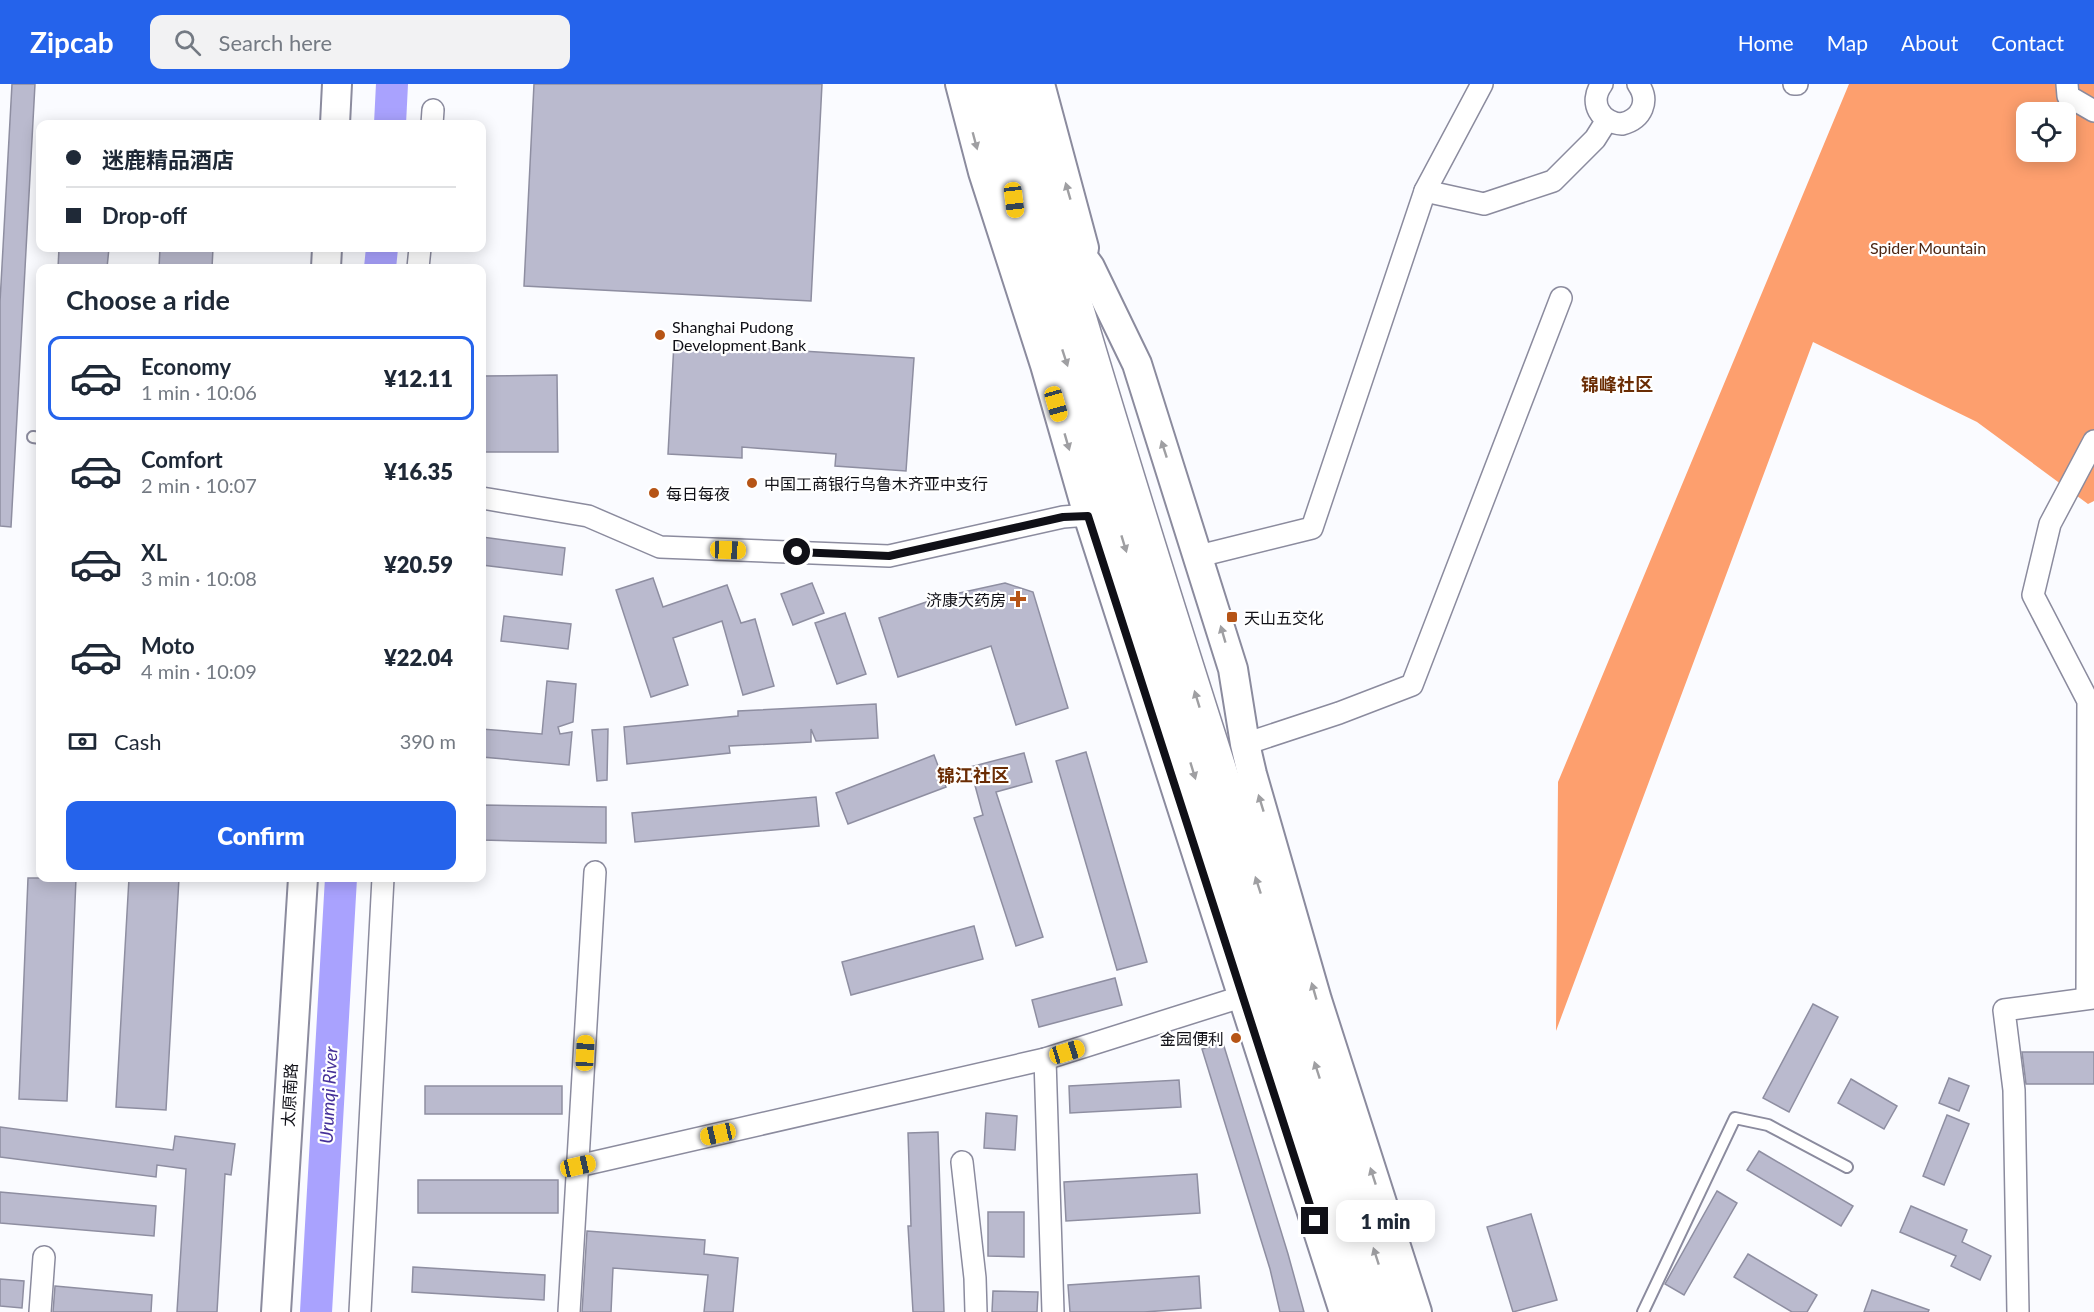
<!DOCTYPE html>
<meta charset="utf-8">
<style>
body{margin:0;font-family:Lato,"Noto Sans SC",sans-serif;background:#f2f2f3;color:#1f2937;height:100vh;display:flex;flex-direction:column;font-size:22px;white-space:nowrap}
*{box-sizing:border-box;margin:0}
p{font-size:20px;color:#747a83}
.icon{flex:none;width:33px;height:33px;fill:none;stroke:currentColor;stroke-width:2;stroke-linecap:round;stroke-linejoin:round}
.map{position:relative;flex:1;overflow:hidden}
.sheet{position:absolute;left:36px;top:180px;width:450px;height:618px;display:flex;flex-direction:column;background:#fff;border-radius:12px;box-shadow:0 3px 15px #0003}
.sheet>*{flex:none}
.guide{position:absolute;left:36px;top:36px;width:450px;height:132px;border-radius:12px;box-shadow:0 3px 15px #0003;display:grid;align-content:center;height:132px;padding:0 30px;background:#fff}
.tools{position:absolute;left:2016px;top:18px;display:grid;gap:12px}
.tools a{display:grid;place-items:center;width:60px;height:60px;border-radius:12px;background:#fff;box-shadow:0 3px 15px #0003;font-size:30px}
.end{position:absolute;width:27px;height:27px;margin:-14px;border:8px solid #101017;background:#fff;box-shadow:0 0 0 3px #fff}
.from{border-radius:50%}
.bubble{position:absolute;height:42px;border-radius:12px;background:#fff;box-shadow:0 3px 15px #0003;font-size:20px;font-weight:800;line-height:42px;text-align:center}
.car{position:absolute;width:18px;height:36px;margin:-18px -9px;border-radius:8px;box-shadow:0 0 4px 2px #0007;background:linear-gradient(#f5c518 24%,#345 0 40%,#f5c518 0 76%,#345 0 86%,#f5c518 0)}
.guide b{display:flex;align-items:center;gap:21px;height:57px;font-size:22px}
.guide b+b{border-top:2px solid #e0e1e3}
.guide i{width:15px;height:15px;background:#1f2937}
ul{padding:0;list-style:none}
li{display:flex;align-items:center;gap:18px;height:84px;margin:0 12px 9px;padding:0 18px;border:3px solid transparent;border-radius:12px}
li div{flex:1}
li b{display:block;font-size:22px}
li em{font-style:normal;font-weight:800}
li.active{border-color:#2563eb}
li>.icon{width:54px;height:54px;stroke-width:1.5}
h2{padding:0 30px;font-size:27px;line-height:72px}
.pay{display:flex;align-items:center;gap:15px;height:66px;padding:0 30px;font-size:22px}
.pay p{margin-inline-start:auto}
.button{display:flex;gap:12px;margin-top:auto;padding:12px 30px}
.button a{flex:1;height:69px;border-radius:12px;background:#2563eb;color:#fff;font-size:24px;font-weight:800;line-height:69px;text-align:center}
header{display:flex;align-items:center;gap:36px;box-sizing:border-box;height:84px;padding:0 30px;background:#2563eb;color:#fff}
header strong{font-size:28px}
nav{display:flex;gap:33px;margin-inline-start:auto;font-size:21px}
.search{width:420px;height:54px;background:#f2f2f3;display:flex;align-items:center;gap:15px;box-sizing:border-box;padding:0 21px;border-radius:12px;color:#747a83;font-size:22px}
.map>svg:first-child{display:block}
.forest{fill:#fd9f6e;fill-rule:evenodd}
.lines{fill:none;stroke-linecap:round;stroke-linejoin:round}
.river{stroke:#a9a2fe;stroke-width:32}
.building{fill:#babace;stroke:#8e8ea1;stroke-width:1.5}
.lane-casing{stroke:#8b8b9e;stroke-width:14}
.street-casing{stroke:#8b8b9e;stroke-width:24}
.secondary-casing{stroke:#8b8b9e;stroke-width:32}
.highway-casing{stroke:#8b8b9e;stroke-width:36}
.lane{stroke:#fff;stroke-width:10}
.street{stroke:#fff;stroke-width:21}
.secondary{stroke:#fff;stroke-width:28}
.highway{stroke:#fff;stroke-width:33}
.oneway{fill:#9f9fa2}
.route{stroke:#101017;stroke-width:8}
.poi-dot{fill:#b65416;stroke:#fff;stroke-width:2}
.labels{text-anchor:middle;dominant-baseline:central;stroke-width:4.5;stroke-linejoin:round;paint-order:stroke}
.park-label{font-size:16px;fill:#4c2613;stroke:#fff}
.poi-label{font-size:16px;fill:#101017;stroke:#fff;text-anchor:start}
.street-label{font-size:16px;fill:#101017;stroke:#fff}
.neighbourhood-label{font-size:18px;font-weight:bold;fill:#6a2c04;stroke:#fff}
.water-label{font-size:18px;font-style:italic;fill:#453098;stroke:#fff}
</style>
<header>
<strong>Zipcab</strong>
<div class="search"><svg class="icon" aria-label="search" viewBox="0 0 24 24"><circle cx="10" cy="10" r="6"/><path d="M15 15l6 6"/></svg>Search here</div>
<nav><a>Home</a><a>Map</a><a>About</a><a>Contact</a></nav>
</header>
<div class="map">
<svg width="2094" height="1228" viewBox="0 0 2094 1228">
<rect width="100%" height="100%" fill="#fafbff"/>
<path class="forest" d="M1849 0H2094V417L2088 420 1977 338 1813 258 1556 947 1558 698ZM2026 28H2066V68H2026Z"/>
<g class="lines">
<g class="river">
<polyline points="390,40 392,0"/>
<polyline points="380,184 382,164"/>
<polyline points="316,1228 341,794"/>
</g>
</g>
<g class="building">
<polygon points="12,0 35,0 11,443 0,442 0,218"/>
<polygon points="534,0 822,0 811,217 524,202"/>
<polygon points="59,164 109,164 107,184 58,184"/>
<polygon points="160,164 213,164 212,184 159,184"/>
<polygon points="674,259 914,274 906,387 835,382 836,370 742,363 742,374 668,370"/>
<polygon points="557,291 558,368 482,368 482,292"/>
<polygon points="482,453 565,464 562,491 482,481"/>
<polygon points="653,494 663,523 727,501 741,539 755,535 774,602 743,611 722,537 673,554 688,601 651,613 616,506"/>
<polygon points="812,499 824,529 793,541 781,510"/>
<polygon points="1005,499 1033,508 1068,624 1016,641 991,562 898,593 879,534 941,513"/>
<polygon points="845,529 866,590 837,600 815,539"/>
<polygon points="504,532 571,540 568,565 501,557"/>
<polygon points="547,597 576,600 573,638 558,643 560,650 572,648 569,681 482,673 482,645 542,650"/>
<polygon points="876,620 878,654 816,657 811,645 811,658 729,662 730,669 627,680 624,643 738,632 738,627"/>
<polygon points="608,645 607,696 597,697 592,646"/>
<polygon points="1086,668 1147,878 1117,886 1056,677"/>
<polygon points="1024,669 1032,698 996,708 1043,853 1016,862 974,734 983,731 970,683"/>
<polygon points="934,671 946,703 848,740 836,709"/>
<polygon points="816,713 819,742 635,758 632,729"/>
<polygon points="482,721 606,723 606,759 482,756"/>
<polygon points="28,794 76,794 67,1017 19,1015"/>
<polygon points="129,794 179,794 166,1026 116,1023"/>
<polygon points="974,842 983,875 851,911 842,878"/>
<polygon points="1115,894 1122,921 1039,943 1032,916"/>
<polygon points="1813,920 1838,933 1789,1028 1763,1014"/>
<polygon points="1223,959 1288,1170 1304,1228 1280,1228 1270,1185 1202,965"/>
<polygon points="2022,968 2094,968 2094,1000 2026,1000"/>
<polygon points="1949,994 1969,1002 1959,1027 1939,1019"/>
<polygon points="1851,995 1897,1022 1884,1045 1838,1019"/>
<polygon points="1179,996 1181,1023 1070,1029 1069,1002"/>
<rect x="425" y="1002" width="137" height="28"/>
<polygon points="986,1029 1017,1032 1015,1066 984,1064"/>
<polygon points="1947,1031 1969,1040 1944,1101 1923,1092"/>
<polygon points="0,1043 173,1066 175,1052 235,1060 231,1091 225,1090 217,1228 177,1228 186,1085 157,1081 156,1093 0,1073"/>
<polygon points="938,1048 944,1228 913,1228 908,1142 911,1142 908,1049"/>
<polygon points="1759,1067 1853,1122 1841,1142 1747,1086"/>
<polygon points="1197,1090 1200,1129 1066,1137 1064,1098"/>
<rect x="418" y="1096" width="140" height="33"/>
<polygon points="1717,1107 1737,1119 1684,1211 1665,1200"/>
<polygon points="0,1108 156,1122 154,1152 0,1139"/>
<polygon points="1911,1122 1967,1146 1962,1158 1991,1172 1980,1196 1951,1182 1956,1172 1900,1148"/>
<polygon points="988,1128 1024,1128 1024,1173 988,1172"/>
<polygon points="1531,1130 1557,1216 1513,1228 1487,1143"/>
<polygon points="587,1147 705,1156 704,1170 738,1174 733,1228 704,1228 708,1191 613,1184 611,1228 582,1228"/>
<polygon points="1748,1170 1817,1211 1807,1228 1792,1228 1734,1193"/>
<polygon points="413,1183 545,1191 544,1216 412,1208"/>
<polygon points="1199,1192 1201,1224 1144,1228 1070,1228 1068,1201"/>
<polygon points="0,1195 24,1197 22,1224 0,1222"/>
<polygon points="55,1202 152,1211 151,1228 53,1228"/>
<polygon points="1872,1206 1929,1226 1928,1228 1864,1228"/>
<polygon points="993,1207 1038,1208 1037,1228 992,1228"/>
</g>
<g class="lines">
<defs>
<g id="lane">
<polyline points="33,353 40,354"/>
<polyline points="1643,1228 1735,1034 1768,1041 1847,1083"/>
</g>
<g id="street">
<path d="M1602 0C1588 19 1601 39 1622 40 1642 35 1650 17 1638 0"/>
<polyline points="1794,0 1797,0"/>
<polyline points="2067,0 2068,12 2094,27"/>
<polyline points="432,40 433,26"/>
<polyline points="1425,107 1484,120 1553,97 1595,55 1607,36"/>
<polyline points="418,184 420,164"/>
<polyline points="482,414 588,432 660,463 889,472 1063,433 1088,431"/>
<polyline points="1199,472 1312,444 1425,107 1482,0"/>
<polyline points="1245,660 1339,629 1412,601 1561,214"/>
<polyline points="2087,914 2088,617 2033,511 2050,440 2094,357"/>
<polyline points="1045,975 1053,1228"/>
<polyline points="962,1078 975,1194 976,1228"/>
<polyline points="578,1082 1045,975 1244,912"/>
<polyline points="40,1228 44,1173"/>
<polyline points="360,1228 383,794"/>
<polyline points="569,1228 595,788"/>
<polyline points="2018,1228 2014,1006 2004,926 2094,914"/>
</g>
<g id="secondary">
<polyline points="960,0 983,88 1045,281 1088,431 1344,1228"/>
<polyline points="1040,0 1084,164"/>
<polyline points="335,40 337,0"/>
<polyline points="1054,134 1090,183 1137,280 1233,585 1245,660 1252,690 1317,916 1417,1228"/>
<polyline points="326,184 327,164"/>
<polyline points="276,1228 303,794"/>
</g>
<g id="highway">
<polyline points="985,0 1048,218 1366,1228"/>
<path d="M1012 0C1127 413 1264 820 1393 1228"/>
</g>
</defs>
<use href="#lane" class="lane-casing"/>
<use href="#street" class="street-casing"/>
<use href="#secondary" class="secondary-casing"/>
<use href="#highway" class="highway-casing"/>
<use href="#lane" class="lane"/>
<use href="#street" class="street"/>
<use href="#secondary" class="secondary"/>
<use href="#highway" class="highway"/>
</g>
<defs><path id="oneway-solid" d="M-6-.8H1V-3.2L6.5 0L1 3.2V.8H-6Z" transform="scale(1.5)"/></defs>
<g class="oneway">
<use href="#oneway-solid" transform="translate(975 57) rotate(75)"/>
<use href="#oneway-solid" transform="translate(1068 107) rotate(-106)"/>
<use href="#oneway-solid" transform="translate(1065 274) rotate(72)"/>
<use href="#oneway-solid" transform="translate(1067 358) rotate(74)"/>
<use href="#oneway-solid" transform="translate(1164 365) rotate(-108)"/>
<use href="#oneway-solid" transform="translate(1124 460) rotate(73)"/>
<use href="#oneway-solid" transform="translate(1223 550) rotate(-106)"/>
<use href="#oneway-solid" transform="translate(1197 615) rotate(-107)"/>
<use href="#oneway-solid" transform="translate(1193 687) rotate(73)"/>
<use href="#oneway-solid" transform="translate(1261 719) rotate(-107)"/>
<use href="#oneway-solid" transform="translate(1258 801) rotate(-108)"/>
<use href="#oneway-solid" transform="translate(1314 907) rotate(-106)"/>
<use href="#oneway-solid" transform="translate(1317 986) rotate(-108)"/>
<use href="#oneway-solid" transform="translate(1373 1092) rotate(-108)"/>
<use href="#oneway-solid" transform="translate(1376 1172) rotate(-108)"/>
</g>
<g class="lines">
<polyline class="route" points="797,468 889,472 1063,433 1088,432 1315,1137"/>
</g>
<g class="poi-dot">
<circle cx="660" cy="251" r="6"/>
<circle cx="752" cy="399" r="6"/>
<circle cx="654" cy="409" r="6"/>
<path d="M1015 506h6v6h6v6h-6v6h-6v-6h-6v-6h6z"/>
<rect x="1226" y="527" width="12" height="12" rx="3"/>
<circle cx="1236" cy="954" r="6"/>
</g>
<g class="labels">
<g class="park-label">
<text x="1928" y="163">Spider Mountain</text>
</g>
<g class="poi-label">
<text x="672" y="242">Shanghai Pudong<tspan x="672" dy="18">Development Bank</tspan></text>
<text x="764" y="399">中国工商银行乌鲁木齐亚中支行</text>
<text x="666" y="409">每日每夜</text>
<text x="1006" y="515" text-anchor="end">济康大药房</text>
<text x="1244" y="533">天山五交化</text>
<text x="1224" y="954" text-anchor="end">金园便利</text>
</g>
<g class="street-label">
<text transform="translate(289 1011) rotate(-87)">太原南路</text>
</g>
<g class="neighbourhood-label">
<text x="1617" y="300">锦峰社区</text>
<text x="973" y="691">锦江社区</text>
</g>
<g class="water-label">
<text transform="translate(328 1011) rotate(-87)">Urumqi River</text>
</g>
</g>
</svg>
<div class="tools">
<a><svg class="icon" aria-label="locate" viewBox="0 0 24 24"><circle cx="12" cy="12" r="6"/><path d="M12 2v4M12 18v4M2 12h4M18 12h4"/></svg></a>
</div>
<i class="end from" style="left:797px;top:468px"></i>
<i class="end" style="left:1315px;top:1137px"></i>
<div class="bubble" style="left:1336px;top:1116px;width:99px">1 min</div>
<i class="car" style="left:1014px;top:116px;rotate:173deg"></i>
<i class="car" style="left:1056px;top:320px;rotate:164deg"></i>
<i class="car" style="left:728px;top:466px;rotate:92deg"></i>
<i class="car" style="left:1067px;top:968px;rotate:73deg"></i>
<i class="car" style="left:585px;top:969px;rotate:3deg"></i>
<i class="car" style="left:718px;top:1050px;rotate:257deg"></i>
<i class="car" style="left:578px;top:1082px;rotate:77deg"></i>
<div class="guide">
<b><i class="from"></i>迷鹿精品酒店</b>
<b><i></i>Drop-off</b>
</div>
<section class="sheet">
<h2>Choose a ride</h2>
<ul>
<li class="active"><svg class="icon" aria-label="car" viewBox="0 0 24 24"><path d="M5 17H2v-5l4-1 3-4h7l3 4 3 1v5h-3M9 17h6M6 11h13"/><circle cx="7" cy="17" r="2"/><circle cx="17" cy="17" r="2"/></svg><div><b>Economy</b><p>1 min · 10:06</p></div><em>¥12.11</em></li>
<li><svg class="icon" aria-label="car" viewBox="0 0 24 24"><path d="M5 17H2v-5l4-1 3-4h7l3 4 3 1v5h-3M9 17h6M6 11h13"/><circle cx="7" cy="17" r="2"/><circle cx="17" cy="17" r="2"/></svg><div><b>Comfort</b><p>2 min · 10:07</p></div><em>¥16.35</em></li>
<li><svg class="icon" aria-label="car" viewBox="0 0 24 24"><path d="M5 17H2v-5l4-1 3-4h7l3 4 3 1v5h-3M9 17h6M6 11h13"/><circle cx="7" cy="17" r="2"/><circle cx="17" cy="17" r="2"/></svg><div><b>XL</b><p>3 min · 10:08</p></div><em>¥20.59</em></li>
<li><svg class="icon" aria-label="car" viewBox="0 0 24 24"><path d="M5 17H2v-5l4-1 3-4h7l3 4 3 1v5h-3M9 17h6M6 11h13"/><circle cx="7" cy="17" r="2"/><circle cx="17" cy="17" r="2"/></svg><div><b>Moto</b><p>4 min · 10:09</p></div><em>¥22.04</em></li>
</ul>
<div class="pay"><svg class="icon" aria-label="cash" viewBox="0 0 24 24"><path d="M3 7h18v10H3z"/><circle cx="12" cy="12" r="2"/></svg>Cash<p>390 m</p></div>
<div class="button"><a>Confirm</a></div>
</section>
</div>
